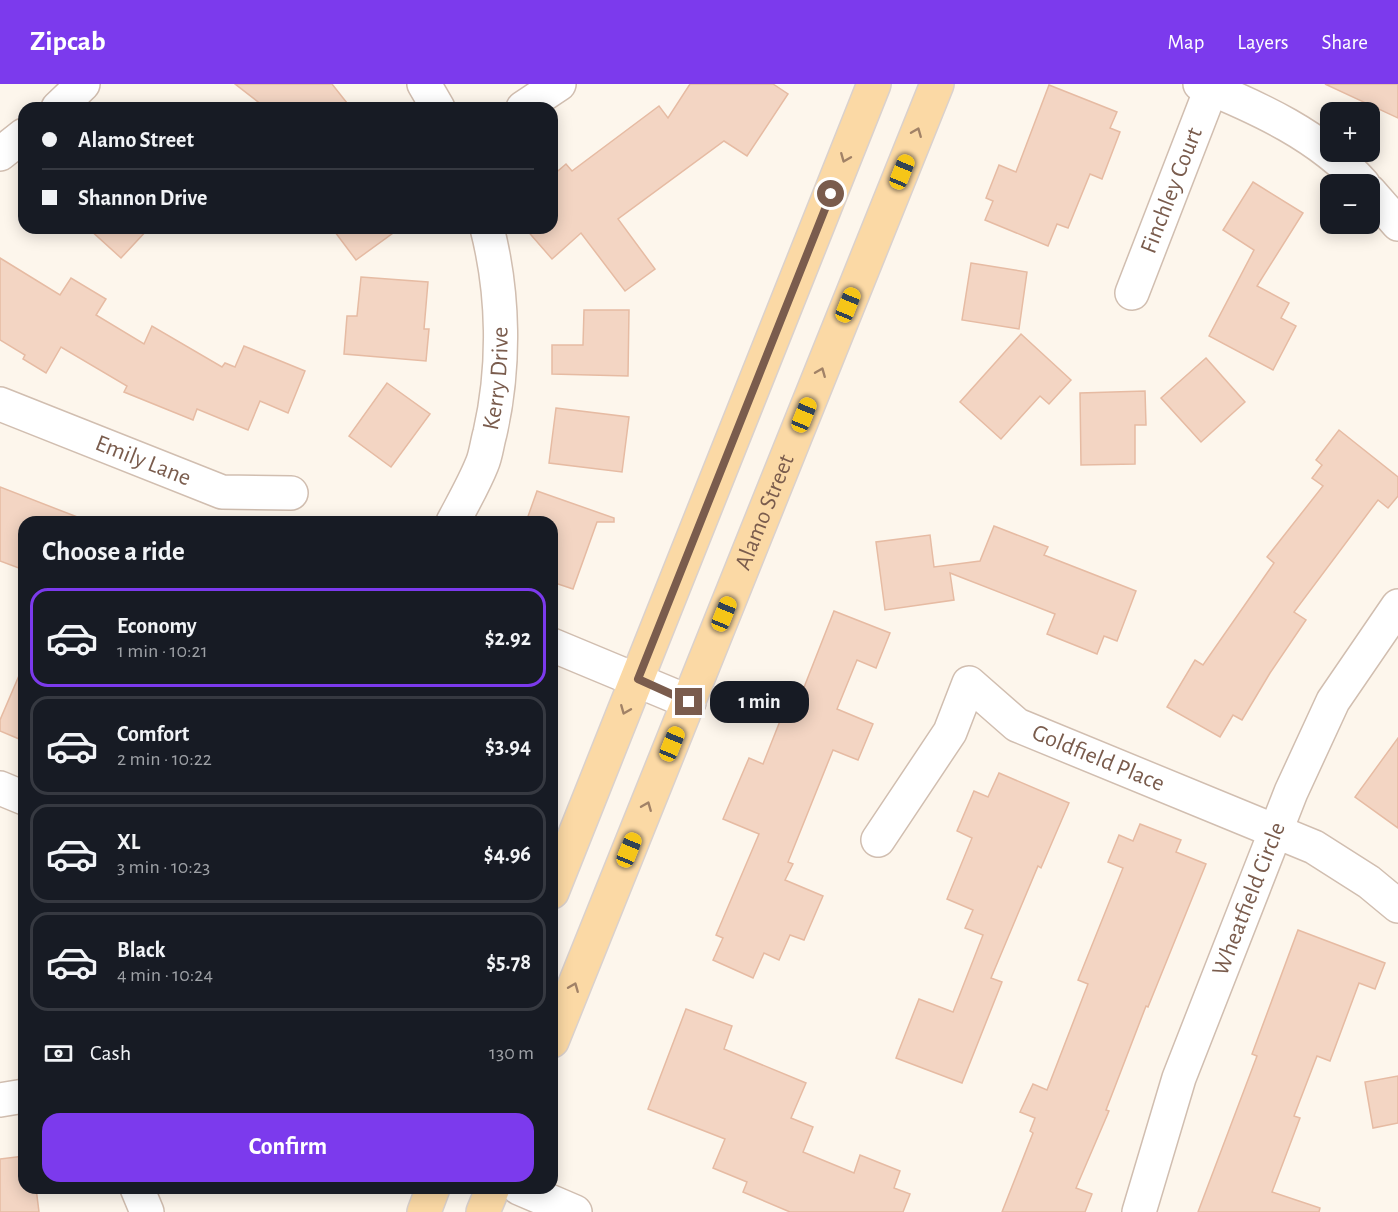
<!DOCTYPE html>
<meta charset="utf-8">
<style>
body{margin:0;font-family:"Alegreya Sans",sans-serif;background:#242831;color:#f1f3f6;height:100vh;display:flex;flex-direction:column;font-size:22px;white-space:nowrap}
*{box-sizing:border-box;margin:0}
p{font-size:20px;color:#9ea1a6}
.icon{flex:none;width:33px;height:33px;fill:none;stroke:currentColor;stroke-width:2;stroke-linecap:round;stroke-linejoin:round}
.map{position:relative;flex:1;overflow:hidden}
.drawer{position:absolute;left:18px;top:432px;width:540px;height:678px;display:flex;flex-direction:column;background:#171b24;border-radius:18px;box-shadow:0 3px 15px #0003}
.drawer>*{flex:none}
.top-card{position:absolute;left:18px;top:18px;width:540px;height:132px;border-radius:18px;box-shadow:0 3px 15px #0003;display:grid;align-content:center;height:132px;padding:0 24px;background:#171b24}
.buttons{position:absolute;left:1320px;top:18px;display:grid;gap:12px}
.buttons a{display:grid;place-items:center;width:60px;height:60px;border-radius:12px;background:#171b24;box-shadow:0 3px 15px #0003;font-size:30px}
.end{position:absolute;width:27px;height:27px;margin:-14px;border:8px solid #7a5c4d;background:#fff;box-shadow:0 0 0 3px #fff}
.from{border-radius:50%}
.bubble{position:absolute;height:42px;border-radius:18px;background:#171b24;box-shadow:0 3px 15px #0003;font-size:20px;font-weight:600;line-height:42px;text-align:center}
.car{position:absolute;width:18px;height:36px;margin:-18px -9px;border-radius:8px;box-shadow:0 0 4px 2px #0007;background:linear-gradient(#f5c518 24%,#345 0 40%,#f5c518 0 76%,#345 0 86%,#f5c518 0)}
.top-card b{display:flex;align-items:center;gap:21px;height:57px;font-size:22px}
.top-card b+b{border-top:2px solid #363941}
.top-card i{width:15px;height:15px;background:#f1f3f6}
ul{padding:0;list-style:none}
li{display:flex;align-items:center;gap:18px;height:99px;margin:0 12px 9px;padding:0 12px;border:3px solid #363941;border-radius:18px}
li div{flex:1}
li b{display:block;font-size:22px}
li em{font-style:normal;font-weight:600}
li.selected{border-color:#7c3aed}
li>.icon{width:54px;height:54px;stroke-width:1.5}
h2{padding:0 24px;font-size:27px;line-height:72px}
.pay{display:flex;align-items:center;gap:15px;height:66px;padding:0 24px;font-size:22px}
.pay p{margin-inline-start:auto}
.action{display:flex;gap:12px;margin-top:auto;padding:12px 24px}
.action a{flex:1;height:69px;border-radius:18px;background:#7c3aed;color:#fff;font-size:24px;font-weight:600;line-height:69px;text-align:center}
header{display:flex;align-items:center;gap:36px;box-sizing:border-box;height:84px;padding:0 30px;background:#7c3aed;color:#fff}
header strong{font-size:28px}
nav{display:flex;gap:33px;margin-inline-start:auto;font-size:21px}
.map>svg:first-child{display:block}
.building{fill:#f3d5c3;stroke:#e6bba3;stroke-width:1.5}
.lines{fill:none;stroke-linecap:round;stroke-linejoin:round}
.minor-casing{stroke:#d1beb0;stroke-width:36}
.major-casing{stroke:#dad1cd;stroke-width:36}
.minor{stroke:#fff;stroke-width:33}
.major{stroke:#fbd9a5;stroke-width:33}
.oneway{stroke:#a18267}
.route{stroke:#7a5c4d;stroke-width:8}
.labels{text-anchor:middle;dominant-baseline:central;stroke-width:4.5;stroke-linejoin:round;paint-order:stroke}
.street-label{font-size:24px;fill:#7a5c4d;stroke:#fffaf3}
</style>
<header>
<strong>Zipcab</strong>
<nav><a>Map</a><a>Layers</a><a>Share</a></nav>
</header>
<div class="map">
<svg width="1398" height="1128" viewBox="0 0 1398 1128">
<rect width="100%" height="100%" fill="#fdf6ec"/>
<g class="building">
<polygon points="235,0 332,0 351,24 266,24"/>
<polygon points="690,0 773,0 788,10 747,72 724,57 618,135 655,185 625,207 581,149 552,175 525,144 552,144 552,92 566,80 572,87 659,22 668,34"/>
<polygon points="1325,0 1398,0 1398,34"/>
<polygon points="1049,1 1117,28 1110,44 1120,48 1102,95 1090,90 1068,144 1057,140 1048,162 985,136 993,117 986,114 999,81 1016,88"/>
<polygon points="1253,98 1303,129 1257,202 1289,219 1281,234 1296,242 1273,286 1209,252 1254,166 1223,146"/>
<polygon points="88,144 149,144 121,174"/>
<polygon points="332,144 400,144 356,176"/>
<polygon points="0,174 60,211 71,194 106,215 96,231 144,260 152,242 222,283 225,279 235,283 244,262 305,287 288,329 260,317 248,346 197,325 193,336 124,308 127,302 61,263 46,289 23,275 25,271 0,256"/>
<polygon points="971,179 1027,188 1019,245 962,236"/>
<polygon points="361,193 428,198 424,245 429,245 426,277 344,270 347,232 357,232"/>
<polygon points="584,226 629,226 628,292 552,290 552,261 583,261"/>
<polygon points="1021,250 1071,296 1049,320 1040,312 1001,355 960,318"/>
<polygon points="1206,274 1245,318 1201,358 1161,314"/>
<polygon points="387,299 430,330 391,383 349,352"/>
<polygon points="1145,307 1146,341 1135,341 1135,380 1081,381 1080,309"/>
<polygon points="556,324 629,333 622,388 549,379"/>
<polygon points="1339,346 1398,393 1398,412 1388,424 1378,416 1294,528 1306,536 1270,589 1242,636 1233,631 1220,653 1167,623 1195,576 1203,581 1274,479 1267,473 1323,402 1312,394 1322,381 1316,376"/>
<polygon points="0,403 85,436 84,438 24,438 24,486 0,477"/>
<polygon points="537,407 614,434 614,438 597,438 573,505 552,498 552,438 526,438"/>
<polygon points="994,442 1048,463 1044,471 1136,507 1117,557 1104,552 1097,570 1047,550 1055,530 950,489 954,516 885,526 876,458 930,451 934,483 980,477"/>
<polygon points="834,527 890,549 876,584 857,576 837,625 873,640 858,676 833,666 788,778 793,780 785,796 823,812 804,856 790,851 779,876 764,869 753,894 713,876 723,854 716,851 759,750 723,735 749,674 763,680 780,637 761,629 773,599 801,611"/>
<polygon points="24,580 24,657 0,647 0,636"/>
<polygon points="1398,654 1398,744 1355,713"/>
<polygon points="999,689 1069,719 1041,784 1038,782 991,894 1002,898 962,999 896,974 919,915 953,928 983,851 965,844 973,826 947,815 972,754 957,747 974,707 988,713"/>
<polygon points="1140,740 1181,756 1176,768 1206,780 1148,923 1146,922 1106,1026 1109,1027 1076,1104 1092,1110 1085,1128 1002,1128 1033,1049 1030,1047 1035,1034 1020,1028 1033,1000 1047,1006 1088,900 1078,896 1123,784 1108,778 1119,751 1133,757"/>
<polygon points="1298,846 1385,879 1375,905 1359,899 1330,977 1317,972 1294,1032 1300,1034 1272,1108 1320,1124 1319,1128 1198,1128 1257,972 1252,970"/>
<polygon points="686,925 732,942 724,965 806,999 791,1034 813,1043 803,1068 854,1089 860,1071 900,1087 894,1104 910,1110 903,1128 790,1128 743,1108 747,1098 713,1084 725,1055 648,1025"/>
<polygon points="1398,992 1398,1039 1373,1044 1365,998"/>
<polygon points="24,1072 24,1104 36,1104 39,1128 0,1128 0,1075"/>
</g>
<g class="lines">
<defs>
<g id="minor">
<polyline points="424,0 438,24"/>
<path d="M1200 0C1259 24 1320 52 1363 100"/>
<polyline points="58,24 83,0"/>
<polyline points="523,24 559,0"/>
<polyline points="0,70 24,51"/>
<polyline points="1370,108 1398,140"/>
<path id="s1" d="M1132 209 1211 5 1216 0"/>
<path id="s2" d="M0 320 222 408 291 409"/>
<path id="s3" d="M453 438C463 419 474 400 482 380 486 371 487 359 490 349 505 283 504 210 487 144"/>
<polyline points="552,561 689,618"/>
<polyline points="0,704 24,714"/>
<path id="s4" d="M878 756 950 648 969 599 1017 641 1314 763 1369 798 1398 822"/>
<polyline points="0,1016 24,1012"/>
<polyline points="137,1104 147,1128"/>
<polyline points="519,1104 575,1128"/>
<path id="s5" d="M1139 1128 1179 994 1291 708 1333 617 1398 522"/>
</g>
<g id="major">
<polyline points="552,808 874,0"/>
<path id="s6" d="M552 957 937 0"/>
<polyline points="424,1128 433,1104"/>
<polyline points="483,1128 493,1104"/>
</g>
</defs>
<use href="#minor" class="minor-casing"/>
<use href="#major" class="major-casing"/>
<use href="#minor" class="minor"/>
<use href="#major" class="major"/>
</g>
<defs><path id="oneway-chevron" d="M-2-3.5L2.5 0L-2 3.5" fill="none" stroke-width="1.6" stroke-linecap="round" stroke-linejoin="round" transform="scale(1.5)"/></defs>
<g class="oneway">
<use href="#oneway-chevron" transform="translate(917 48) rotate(-68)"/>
<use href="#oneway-chevron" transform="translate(845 74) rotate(112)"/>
<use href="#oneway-chevron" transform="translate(821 288) rotate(-68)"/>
<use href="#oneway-chevron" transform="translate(625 626) rotate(112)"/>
<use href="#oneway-chevron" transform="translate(647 722) rotate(-68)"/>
<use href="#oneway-chevron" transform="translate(574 903) rotate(-68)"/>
</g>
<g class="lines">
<polyline class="route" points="689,618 638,595 831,110"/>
</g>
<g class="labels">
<g class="street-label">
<text stroke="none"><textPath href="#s1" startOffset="110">Finchley Court</textPath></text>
<text stroke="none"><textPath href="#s3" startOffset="152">Kerry Drive</textPath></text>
<text stroke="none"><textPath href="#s2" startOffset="154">Emily Lane</textPath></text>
<text stroke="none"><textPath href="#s6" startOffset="570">Alamo Street</textPath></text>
<text stroke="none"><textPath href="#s4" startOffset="334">Goldfield Place</textPath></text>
<text stroke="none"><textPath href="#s5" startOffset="332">Wheatfield Circle</textPath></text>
</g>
</g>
</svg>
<div class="buttons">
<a>+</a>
<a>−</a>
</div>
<i class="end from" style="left:831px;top:110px"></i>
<i class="end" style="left:689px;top:618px"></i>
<div class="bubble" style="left:710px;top:597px;width:99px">1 min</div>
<i class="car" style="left:902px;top:88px;rotate:22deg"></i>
<i class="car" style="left:848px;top:221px;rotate:22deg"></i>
<i class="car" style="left:804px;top:331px;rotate:22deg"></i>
<i class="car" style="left:724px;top:530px;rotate:22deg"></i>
<i class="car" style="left:672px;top:660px;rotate:22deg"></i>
<i class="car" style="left:629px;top:766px;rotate:22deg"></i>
<div class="top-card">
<b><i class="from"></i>Alamo Street</b>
<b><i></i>Shannon Drive</b>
</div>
<section class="drawer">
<h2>Choose a ride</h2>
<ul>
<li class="selected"><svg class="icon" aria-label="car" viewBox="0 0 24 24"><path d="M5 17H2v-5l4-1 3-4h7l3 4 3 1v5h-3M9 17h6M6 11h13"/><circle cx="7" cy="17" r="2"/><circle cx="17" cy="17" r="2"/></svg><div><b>Economy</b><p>1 min · 10:21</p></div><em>$2.92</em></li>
<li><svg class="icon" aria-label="car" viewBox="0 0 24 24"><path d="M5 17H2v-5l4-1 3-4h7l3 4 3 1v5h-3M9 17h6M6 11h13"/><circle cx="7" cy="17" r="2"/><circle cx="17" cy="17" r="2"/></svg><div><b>Comfort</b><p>2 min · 10:22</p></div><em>$3.94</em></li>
<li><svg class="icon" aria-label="car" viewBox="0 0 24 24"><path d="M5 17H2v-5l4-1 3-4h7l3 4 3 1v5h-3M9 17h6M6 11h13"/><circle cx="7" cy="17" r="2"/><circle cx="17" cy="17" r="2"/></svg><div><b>XL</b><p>3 min · 10:23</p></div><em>$4.96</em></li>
<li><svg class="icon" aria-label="car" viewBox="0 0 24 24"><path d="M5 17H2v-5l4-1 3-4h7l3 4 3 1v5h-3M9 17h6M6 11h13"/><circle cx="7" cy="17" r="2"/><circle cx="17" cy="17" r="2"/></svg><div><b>Black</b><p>4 min · 10:24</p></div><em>$5.78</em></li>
</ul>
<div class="pay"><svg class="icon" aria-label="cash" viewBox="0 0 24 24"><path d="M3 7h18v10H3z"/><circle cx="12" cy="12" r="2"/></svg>Cash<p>130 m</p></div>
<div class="action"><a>Confirm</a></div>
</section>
</div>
